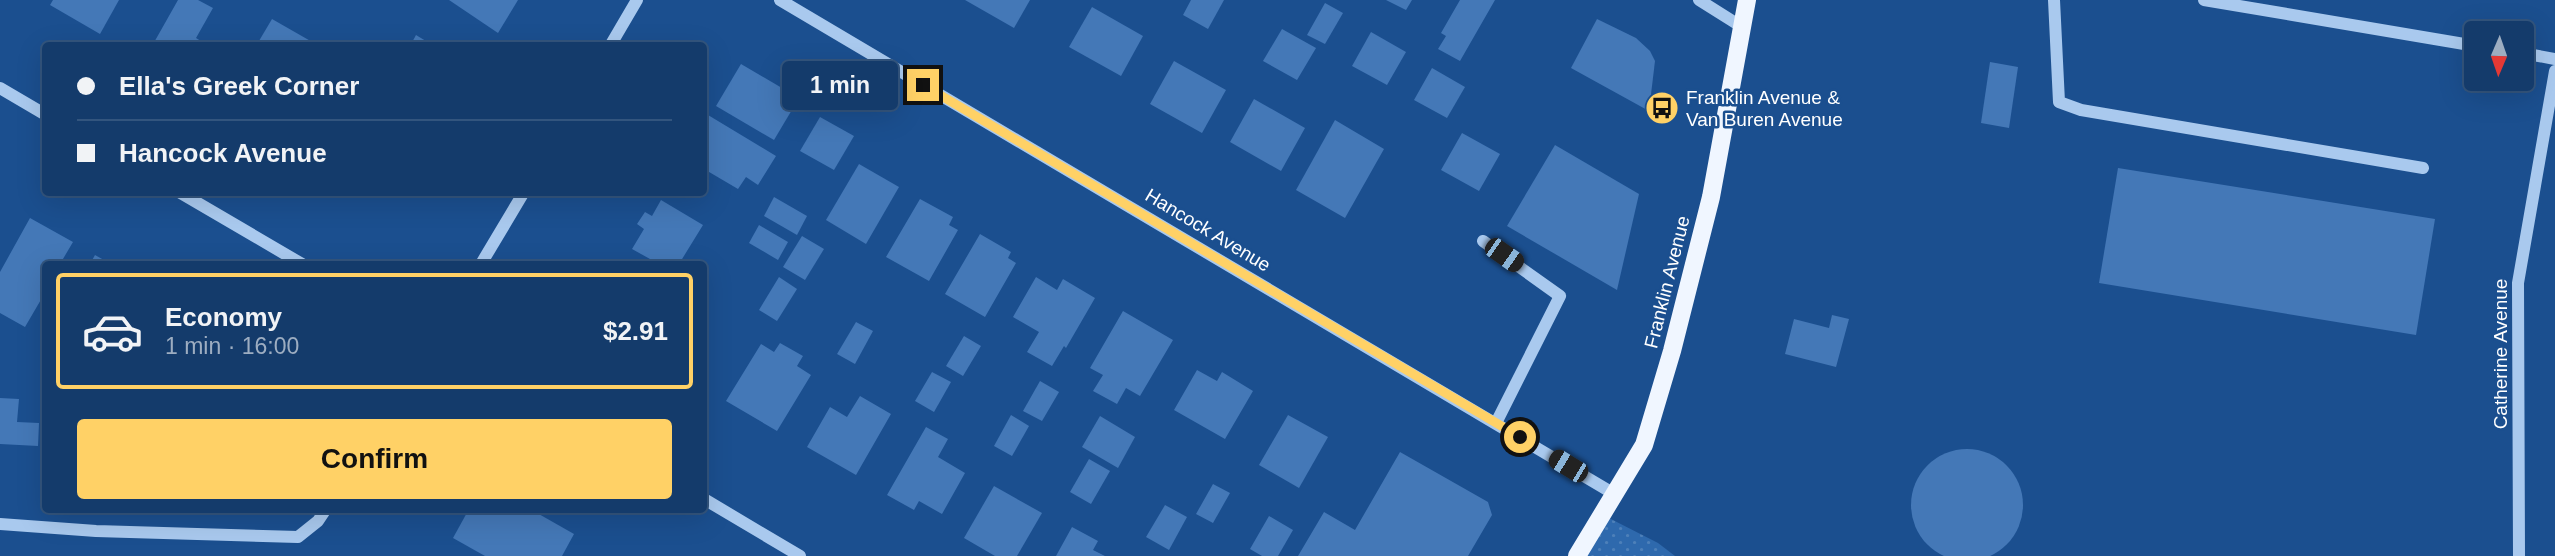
<!DOCTYPE html>
<meta charset="utf-8">
<style>
body{margin:0;font-family:Arial,sans-serif;background:#1d4271;color:#f1f3f6;height:100vh;display:flex;flex-direction:column;font-size:26px;white-space:nowrap}
*{box-sizing:border-box;margin:0}
p{font-size:23px;color:#9dadc1}
.icon{flex:none;width:38px;height:38px;fill:none;stroke:currentColor;stroke-width:2;stroke-linecap:round;stroke-linejoin:round}
.map{position:relative;flex:1;overflow:hidden}
.panel{position:absolute;left:42px;top:261px;width:665px;height:252px;display:flex;flex-direction:column;background:#143b6b;border-radius:7px;box-shadow:0 7px 28px #0002,0 0 0 2px #33557e}
.panel>*{flex:none}
.guide{position:absolute;left:42px;top:42px;width:665px;height:154px;border-radius:7px;box-shadow:0 7px 28px #0002,0 0 0 2px #33557e;display:grid;align-content:center;height:154px;padding:0 35px;background:#143b6b}
.needle{width:46px;rotate:182deg}
.buttons{position:absolute;left:2464px;top:21px;display:grid;gap:14px}
.buttons a{display:grid;place-items:center;width:70px;height:70px;border-radius:7px;background:#143b6b;box-shadow:0 7px 28px #0002,0 0 0 2px #33557e;font-size:35px}
.end{position:absolute;width:32px;height:32px;margin:-16px;border:9px solid #ffd166;background:#111;box-shadow:0 0 0 4px #111}
.from{border-radius:50%}
.bubble{position:absolute;height:49px;border-radius:7px;background:#143b6b;box-shadow:0 7px 28px #0002,0 0 0 2px #33557e;font-size:23px;font-weight:600;line-height:49px;text-align:center}
.car{position:absolute;width:21px;height:42px;margin:-21px -10px;border-radius:9px;box-shadow:0 0 5px 2px #0007;background:linear-gradient(#222 24%,#8ab4d8 0 40%,#222 0 76%,#8ab4d8 0 86%,#222 0)}
.guide b{display:flex;align-items:center;gap:24px;height:66px;font-size:26px}
.guide b+b{border-top:2px solid #33557e}
.guide i{width:18px;height:18px;background:#f1f3f6}
ul{padding:12px 0 0;list-style:none}
li{display:flex;align-items:center;gap:21px;height:116px;margin:0 14px 10px;padding:0 21px;border:4px solid transparent;border-radius:7px}
li div{flex:1}
li b{display:block;font-size:26px}
li em{font-style:normal;font-weight:600}
li.on{border-color:#ffd166}
li>.icon{width:63px;height:63px;stroke-width:1.5}
.primary-button{display:flex;gap:14px;margin-top:auto;padding:14px 35px}
.primary-button a{flex:1;height:80px;border-radius:7px;background:#ffd166;color:#111;font-size:28px;font-weight:600;line-height:80px;text-align:center}
.map>svg:first-child{display:block}
.grass{fill:url(#grass-dots)}
.building{fill:#4478b7}
.lines{fill:none;stroke-linecap:round;stroke-linejoin:round}
.minor{stroke:#a9c9ee;stroke-width:12}
.major{stroke:#f0f6ff;stroke-width:18}
.route{stroke:#ffd166;stroke-width:9}
.labels{text-anchor:middle;dominant-baseline:central;stroke-width:5;stroke-linejoin:round;paint-order:stroke}
.poi-label{font-size:19px;fill:#fff;stroke:#1b4f8f;text-anchor:start}
.street-label{font-size:19px;fill:#fff;stroke:#1b4f8f}
</style>
<div class="map">
<svg width="2555" height="556" viewBox="0 0 2555 556">
<defs>
<pattern id="grass-dots" width="8" height="8" patternUnits="userSpaceOnUse" patternTransform="scale(1.75)"><rect width="8" height="8" fill="#2e69ad"/><path d="M2 2h.1M6 6h.1" fill="none" stroke="#4d80b9" stroke-width="1.8" stroke-linecap="round"/></pattern>
</defs>
<rect width="100%" height="100%" fill="#1b4f8f"/>
<polygon class="grass" points="1603,515 1658,543 1675,556 1574,556"/>
<g class="building">
<polygon points="53,0 119,0 100,34 50,5"/>
<polygon points="178,0 198,0 213,8 196,38 209,46 152,46"/>
<polygon points="449,0 518,0 498,33"/>
<polygon points="965,0 1030,0 1014,28"/>
<polygon points="1191,0 1224,0 1208,29 1183,15"/>
<polygon points="1386,0 1412,0 1406,10"/>
<polygon points="1460,0 1495,0 1460,61 1438,49 1446,36 1441,33"/>
<polygon points="1325,3 1343,13 1325,44 1307,35"/>
<polygon points="1092,7 1143,36 1121,76 1069,47"/>
<polygon points="272,19 314,43 313,46 256,46"/>
<polygon points="1597,19 1636,38 1650,51 1655,61 1649,111 1571,68"/>
<polygon points="1282,29 1316,48 1297,80 1263,61"/>
<polygon points="1371,32 1406,52 1387,85 1352,66"/>
<polygon points="416,35 434,46 410,46"/>
<polygon points="1174,61 1226,90 1202,133 1150,104"/>
<polygon points="1990,62 2018,67 2009,128 1981,123"/>
<polygon points="741,64 799,98 774,140 716,106"/>
<polygon points="1432,68 1465,87 1447,118 1414,100"/>
<polygon points="1254,99 1305,128 1281,171 1230,142"/>
<polygon points="708,115 776,156 758,185 746,177 738,189 704,169 704,123"/>
<polygon points="820,117 854,136 834,170 800,151"/>
<polygon points="1335,120 1384,149 1345,218 1296,190"/>
<polygon points="1462,133 1500,154 1479,191 1441,170"/>
<polygon points="1555,145 1639,194 1617,290 1507,226"/>
<polygon points="859,164 899,187 866,244 826,220"/>
<polygon points="2118,168 2435,219 2416,335 2099,283"/>
<polygon points="774,197 807,216 797,235 764,216"/>
<polygon points="920,199 953,217 949,225 958,230 929,281 886,257"/>
<polygon points="661,200 703,225 679,264 659,264 632,249 644,229 637,224 645,212 652,216"/>
<polygon points="30,218 73,242 60,264 46,264 46,291 25,327 0,313 0,272"/>
<polygon points="759,225 788,242 778,260 749,243"/>
<polygon points="980,234 1011,252 1008,258 1016,263 985,317 945,294"/>
<polygon points="802,236 824,249 805,280 783,267"/>
<polygon points="95,255 111,264 90,264"/>
<polygon points="779,277 797,289 777,321 759,310"/>
<polygon points="1036,277 1057,290 1063,279 1095,298 1066,348 1064,346 1052,366 1027,352 1039,332 1013,317"/>
<polygon points="1123,311 1173,340 1140,396 1126,388 1117,404 1093,391 1103,375 1090,368"/>
<polygon points="1832,315 1849,319 1836,367 1785,354 1794,319 1829,328"/>
<polygon points="856,322 873,331 855,364 837,354"/>
<polygon points="964,336 981,346 963,376 946,366"/>
<polygon points="780,343 803,356 797,366 811,375 777,431 726,401 761,344 774,352"/>
<polygon points="1197,370 1217,381 1222,372 1253,391 1225,439 1174,410"/>
<polygon points="932,372 951,382 934,412 915,401"/>
<polygon points="1040,381 1059,392 1042,421 1023,411"/>
<polygon points="860,396 891,414 856,475 807,447 830,407 847,417"/>
<polygon points="0,398 19,399 17,422 39,423 38,446 0,444"/>
<polygon points="1011,415 1029,426 1012,456 994,446"/>
<polygon points="1288,415 1328,437 1299,488 1259,465"/>
<polygon points="1100,416 1135,437 1118,468 1082,447"/>
<polygon points="926,427 948,439 938,457 965,473 942,514 919,501 914,510 887,495"/>
<circle cx="1967" cy="505" r="56"/>
<polygon points="1400,452 1488,502 1492,515 1468,556 1298,556 1324,512 1355,530"/>
<polygon points="1089,459 1110,471 1091,504 1070,492"/>
<polygon points="1213,484 1230,493 1213,523 1196,514"/>
<polygon points="994,486 1042,513 1017,556 995,556 964,538"/>
<polygon points="1165,505 1187,517 1169,550 1146,537"/>
<polygon points="469,509 530,509 574,534 562,556 485,556 453,538"/>
<polygon points="1269,516 1293,530 1278,556 1262,556 1250,549"/>
<polygon points="1072,527 1098,541 1093,550 1105,556 1056,556"/>
</g>
<g class="lines">
<g class="minor">
<polyline points="780,0 1616,495"/>
<polyline points="1699,0 1742,27"/>
<polyline points="2054,0 2059,102 2081,110 2423,168"/>
<polyline points="2204,0 2476,46"/>
<polyline points="610,46 637,0"/>
<polyline points="2522,53 2555,59"/>
<polyline points="0,88 46,115"/>
<polyline points="179,192 302,264"/>
<polyline points="1483,241 1560,296 1496,423"/>
<polyline points="481,264 524,192"/>
<polyline points="704,499 800,556"/>
<polyline points="0,524 96,531 298,537 318,521 326,509"/>
<polyline points="2519,556 2518,283 2555,71"/>
</g>
<polyline class="major" points="1577,556 1644,445 1672,351 1711,197 1747,0"/>
</g>
<g class="lines">
<polyline class="route" points="923,85 1520,437"/>
</g>
<defs>
<symbol id="bus-disc" viewBox="-11 -11 22 22"><circle r="9.5" fill="#ffd166" stroke="#1b4f8f"/><path d="M-5-6H5V4H4V6H2V4H-2V6H-4V4H-5ZM-3.5-4V0h7V-4ZM-3.5 1.2v1.5H-2V1.2ZM2 1.2v1.5H3.5V1.2Z" fill="#111"/></symbol>
</defs>
<g fill-rule="evenodd">
<use href="#bus-disc" x="1643" y="89" width="38" height="38"/>
</g>
<g class="labels">
<g class="poi-label">
<text x="1686" y="97">Franklin Avenue &amp;<tspan x="1686" dy="22">Van Buren Avenue</tspan></text>
</g>
<g class="street-label">
<text transform="translate(1208 230) rotate(31)">Hancock Avenue</text>
<text transform="translate(1667 282) rotate(-76)">Franklin Avenue</text>
<text transform="translate(2500 354) rotate(-90)">Catherine Avenue</text>
</g>
</g>
</svg>
<div class="buttons">
<a><svg class="needle" viewBox="-14 -14 28 28"><path d="M0-13l5 13h-10z" fill="#e53935"/><path d="M0 13l5-13h-10z" fill="#9dadc1"/></svg></a>
</div>
<i class="end from" style="left:1520px;top:437px"></i>
<i class="end" style="left:923px;top:85px"></i>
<div class="bubble" style="left:782px;top:61px;width:116px">1 min</div>
<i class="car" style="left:1504px;top:255px;rotate:125deg"></i>
<i class="car" style="left:1568px;top:466px;rotate:301deg"></i>
<div class="guide">
<b><i class="from"></i>Ella's Greek Corner</b>
<b><i></i>Hancock Avenue</b>
</div>
<section class="panel">
<ul>
<li class="on"><svg class="icon" aria-label="car" viewBox="0 0 24 24"><path d="M5 17H2v-5l4-1 3-4h7l3 4 3 1v5h-3M9 17h6M6 11h13"/><circle cx="7" cy="17" r="2"/><circle cx="17" cy="17" r="2"/></svg><div><b>Economy</b><p>1 min · 16:00</p></div><em>$2.91</em></li>
</ul>
<div class="primary-button"><a>Confirm</a></div>
</section>
</div>
